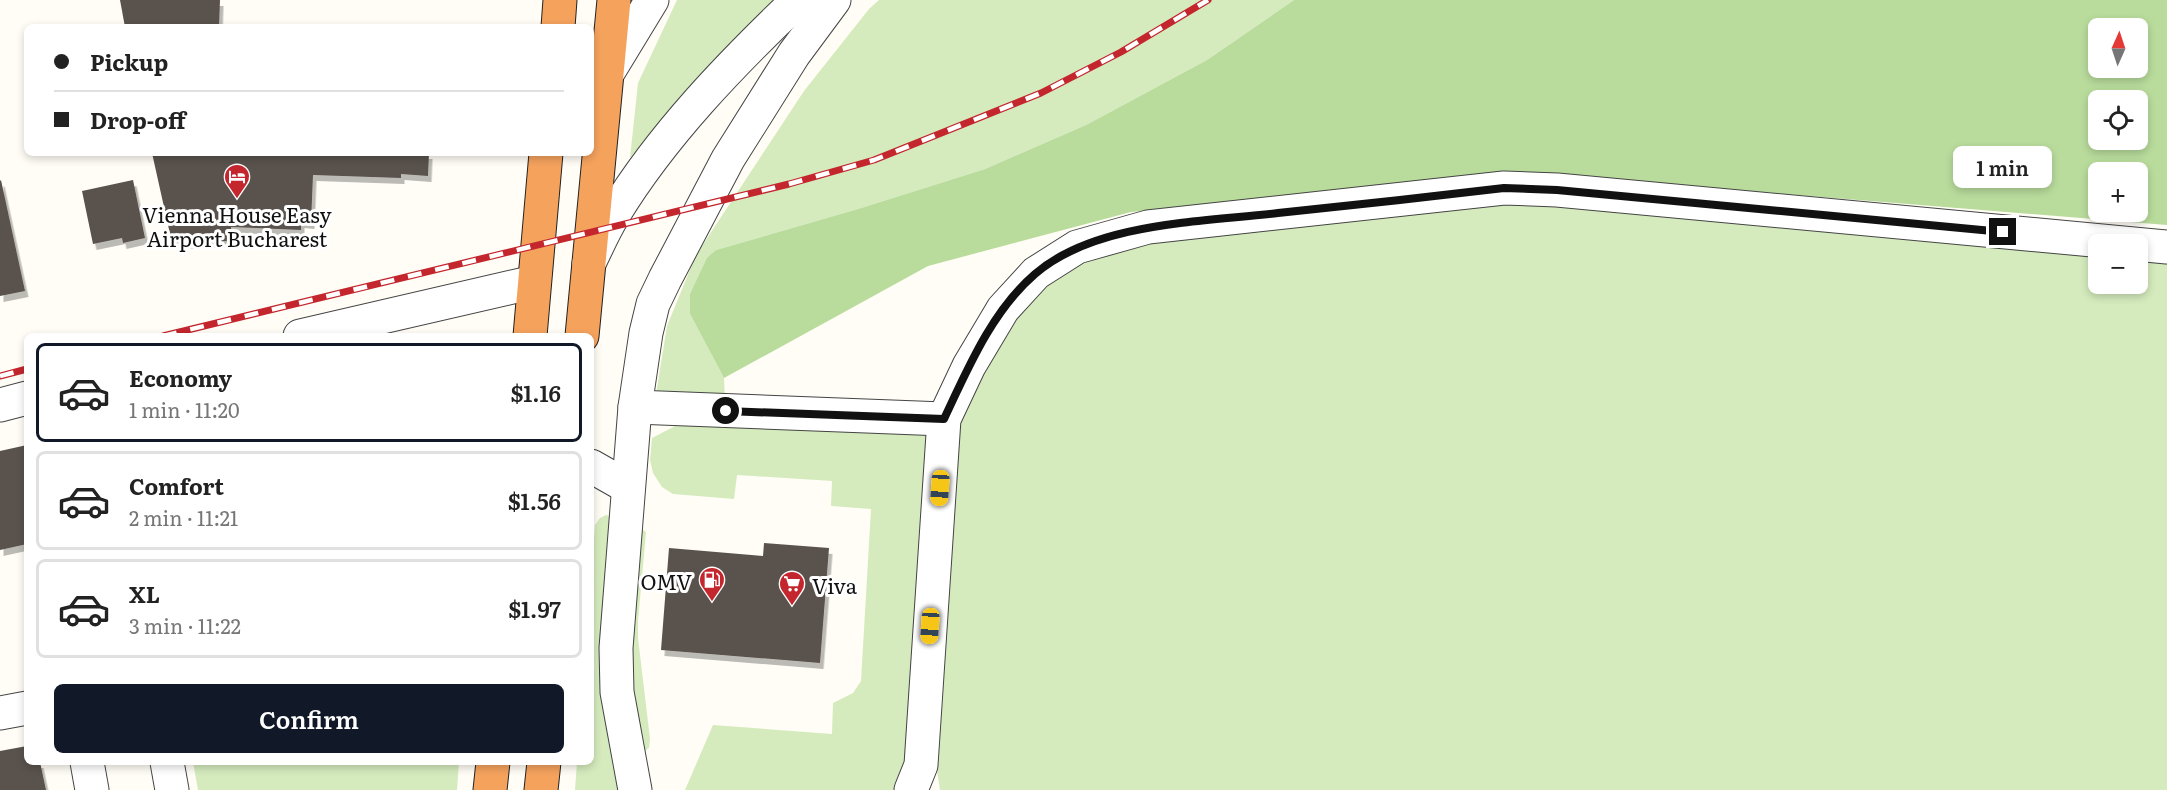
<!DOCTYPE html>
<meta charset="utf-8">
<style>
body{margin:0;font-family:Literata,serif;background:#f6f6f6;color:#222;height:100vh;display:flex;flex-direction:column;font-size:22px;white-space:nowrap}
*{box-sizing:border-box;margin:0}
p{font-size:20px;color:#767676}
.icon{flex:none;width:33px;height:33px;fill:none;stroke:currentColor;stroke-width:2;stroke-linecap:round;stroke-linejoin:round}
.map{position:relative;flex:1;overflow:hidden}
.details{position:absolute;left:24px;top:333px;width:570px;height:432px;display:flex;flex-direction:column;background:#fff;border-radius:9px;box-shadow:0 3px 9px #0003}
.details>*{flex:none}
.hud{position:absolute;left:24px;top:24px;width:570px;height:132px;border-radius:9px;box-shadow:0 3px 9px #0003;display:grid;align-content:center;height:132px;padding:0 30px;background:#fff}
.needle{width:39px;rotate:3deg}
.tools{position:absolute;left:2088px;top:18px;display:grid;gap:12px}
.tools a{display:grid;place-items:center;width:60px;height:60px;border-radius:9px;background:#fff;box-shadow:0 3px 9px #0003;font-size:30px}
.end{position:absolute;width:27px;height:27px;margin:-14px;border:8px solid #111;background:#fff;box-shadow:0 0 0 3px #fff}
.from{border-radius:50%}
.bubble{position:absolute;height:42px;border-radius:9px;background:#fff;box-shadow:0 3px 9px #0003;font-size:20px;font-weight:600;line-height:42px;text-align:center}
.car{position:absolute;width:18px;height:36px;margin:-18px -9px;border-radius:8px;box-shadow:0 0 4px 2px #0007;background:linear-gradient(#f5c518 24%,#345 0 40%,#f5c518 0 76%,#345 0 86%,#f5c518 0)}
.hud b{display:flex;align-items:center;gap:21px;height:57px;font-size:22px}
.hud b+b{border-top:2px solid #e0e0e0}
.hud i{width:15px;height:15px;background:#222}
ul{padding:10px 0 0;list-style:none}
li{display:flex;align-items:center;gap:18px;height:99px;margin:0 12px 9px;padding:0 18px;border:3px solid #e0e0e0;border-radius:9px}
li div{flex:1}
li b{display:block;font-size:22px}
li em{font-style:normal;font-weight:600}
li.selected{border-color:#111827}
li>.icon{width:54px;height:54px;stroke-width:1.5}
.button{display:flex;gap:12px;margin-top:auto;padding:12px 30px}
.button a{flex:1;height:69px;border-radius:9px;background:#111827;color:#fff;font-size:24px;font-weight:600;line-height:69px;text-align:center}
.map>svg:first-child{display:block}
.green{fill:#d5ebbd}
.forest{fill:#b9dc9c;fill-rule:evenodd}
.building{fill:#5a524d;filter:url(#shadow)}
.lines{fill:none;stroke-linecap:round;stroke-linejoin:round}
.minor-casing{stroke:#444;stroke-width:35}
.highway-casing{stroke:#222;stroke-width:35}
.minor{stroke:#fff;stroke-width:33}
.highway{stroke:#f5a25d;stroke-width:33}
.rail-casing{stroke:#c4262e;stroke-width:7}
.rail{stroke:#fff;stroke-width:4.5;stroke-dasharray:14;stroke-linecap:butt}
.route{stroke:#111;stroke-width:8}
.labels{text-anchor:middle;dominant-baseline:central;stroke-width:6;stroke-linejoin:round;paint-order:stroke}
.poi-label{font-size:21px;fill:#111;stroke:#fff}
</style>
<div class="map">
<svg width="2167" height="790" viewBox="0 0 2167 790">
<defs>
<filter id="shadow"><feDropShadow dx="3.5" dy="6" stdDeviation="0" flood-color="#0004"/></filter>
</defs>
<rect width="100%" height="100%" fill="#fffdf5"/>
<g class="green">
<path d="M677 0H778C726 50 676 101 630 158L638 83Z"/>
<polygon points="879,0 1294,0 1207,60 1086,125 985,169 858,209 716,250 690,294 690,314 724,378 725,402 655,400 667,326 696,255 804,91 869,9"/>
<polygon points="1502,200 2098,253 2098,284 2138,284 2138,256 2167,259 2167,790 940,790 935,758 952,454 968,394 996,334 1039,285 1099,248"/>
<polygon points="683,422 918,431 935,440 902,790 685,790 713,725 832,734 833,703 853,693 861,681 871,509 831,506 832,481 737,475 734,499 673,494 662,487 653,473 650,460 652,438"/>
<polygon points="606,515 614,517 625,790 575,790 577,762 591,762 591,580 595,525 600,518"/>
<polygon points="639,527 646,532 638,621 638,638 650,739 649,748 645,751 640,750 624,654"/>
<polygon points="193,762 459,762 457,790 198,790"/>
</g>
<path class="forest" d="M1294 0H2167V225L1539 174 1131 212 928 266 724 378 690 314V294L707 258 716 250 858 209 985 169 1086 125 1207 60ZM2098 28H2138V68H2098ZM2098 100H2138V140H2098ZM2098 172H2138V212H2098Z"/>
<g class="building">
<polygon points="120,0 220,0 219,27 125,27"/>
<polygon points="152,153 429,153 428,176 401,174 401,178 313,175 311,223 301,222 301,230 231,227 231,241 172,243"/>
<polygon points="1,180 25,291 0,296 0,181"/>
<polygon points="133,180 145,238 123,243 122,238 93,244 82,191"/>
<polygon points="27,445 27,544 0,550 0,451"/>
<polygon points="764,543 829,548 820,663 661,650 669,548 763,556"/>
<polygon points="27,746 27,762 40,762 46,790 0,790 0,751"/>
</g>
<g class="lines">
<defs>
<g id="minor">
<polyline points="607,74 652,0"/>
<path d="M589 263C597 247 604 230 614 214 662 135 731 64 798 0"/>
<polyline points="300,336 534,282"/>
<polyline points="0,405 27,398"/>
<polyline points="635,407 944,419"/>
<polyline points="591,466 628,487"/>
<polyline points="0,713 27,708"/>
<polyline points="87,762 92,790"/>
<polyline points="167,762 172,790"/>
<polyline points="635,790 617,692 616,648 635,407 646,333 653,304 665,279 728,159 794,54 834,0"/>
<polyline points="911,790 921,765 944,419 969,366 1003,309 1036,273 1077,247 1148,227 1504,188 1557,190 2167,247"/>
</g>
<g id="highway">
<polyline points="558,27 560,0"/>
<polyline points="530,336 546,153"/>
<polyline points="582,336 614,0"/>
<polyline points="490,790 493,762"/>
<polyline points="541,790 544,762"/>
</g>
</defs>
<use href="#minor" class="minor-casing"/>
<use href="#highway" class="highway-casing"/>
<use href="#minor" class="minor"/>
<use href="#highway" class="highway"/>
<defs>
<g id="rail">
<polyline points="163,336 789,184 874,160 1041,93 1121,52 1208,0"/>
<polyline points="0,376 27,369"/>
</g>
</defs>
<use href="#rail" class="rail-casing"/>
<use href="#rail" class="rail"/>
</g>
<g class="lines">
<path class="route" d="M726 411 944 419C968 368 992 311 1035 274 1095 222 1203 222 1278 213 1353 205 1429 197 1504 188L1557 190 2003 232"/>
</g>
<defs>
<symbol id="hotel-pin" viewBox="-11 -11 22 30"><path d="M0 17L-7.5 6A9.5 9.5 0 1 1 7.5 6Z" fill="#c4262e" stroke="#fff"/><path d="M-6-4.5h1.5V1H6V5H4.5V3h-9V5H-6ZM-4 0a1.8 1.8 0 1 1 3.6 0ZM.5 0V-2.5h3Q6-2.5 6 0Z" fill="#fff"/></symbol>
<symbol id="fuel-pin" viewBox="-11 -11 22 30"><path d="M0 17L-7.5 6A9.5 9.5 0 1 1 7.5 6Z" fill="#c4262e" stroke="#fff"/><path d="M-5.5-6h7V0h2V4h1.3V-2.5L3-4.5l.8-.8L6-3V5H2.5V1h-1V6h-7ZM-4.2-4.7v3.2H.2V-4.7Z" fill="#fff"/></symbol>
<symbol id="supermarket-pin" viewBox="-11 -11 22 30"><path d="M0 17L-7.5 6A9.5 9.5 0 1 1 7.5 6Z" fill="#c4262e" stroke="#fff"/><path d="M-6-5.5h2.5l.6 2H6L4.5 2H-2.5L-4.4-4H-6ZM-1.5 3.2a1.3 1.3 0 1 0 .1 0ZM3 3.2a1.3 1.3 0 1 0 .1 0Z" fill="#fff"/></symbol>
</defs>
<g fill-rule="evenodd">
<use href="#hotel-pin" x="222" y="162" width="30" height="40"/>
<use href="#fuel-pin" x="697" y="565" width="30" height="40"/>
<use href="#supermarket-pin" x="777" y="569" width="30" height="40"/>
</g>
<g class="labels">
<g class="poi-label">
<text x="237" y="213">Vienna House Easy<tspan x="237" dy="24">Airport Bucharest</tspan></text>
<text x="692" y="580" text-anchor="end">OMV</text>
<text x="812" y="584" text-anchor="start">Viva</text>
</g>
</g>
</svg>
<div class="tools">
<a><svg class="needle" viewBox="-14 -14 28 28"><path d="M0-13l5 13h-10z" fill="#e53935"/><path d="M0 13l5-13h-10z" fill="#767676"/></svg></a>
<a><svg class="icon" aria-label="locate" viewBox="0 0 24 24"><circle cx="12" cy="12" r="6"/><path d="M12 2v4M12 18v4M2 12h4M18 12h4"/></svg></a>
<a>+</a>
<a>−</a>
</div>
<i class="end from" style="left:726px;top:411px"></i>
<i class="end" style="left:2003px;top:232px"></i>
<div class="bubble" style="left:1953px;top:146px;width:99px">1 min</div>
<i class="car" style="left:940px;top:488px;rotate:184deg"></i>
<i class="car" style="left:930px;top:626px;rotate:184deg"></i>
<div class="hud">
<b><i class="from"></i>Pickup</b>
<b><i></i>Drop-off</b>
</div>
<section class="details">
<ul>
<li class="selected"><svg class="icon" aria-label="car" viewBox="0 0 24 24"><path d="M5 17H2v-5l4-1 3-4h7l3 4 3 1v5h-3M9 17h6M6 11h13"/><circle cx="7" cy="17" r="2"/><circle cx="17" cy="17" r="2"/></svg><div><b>Economy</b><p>1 min · 11:20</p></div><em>$1.16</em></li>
<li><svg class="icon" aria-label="car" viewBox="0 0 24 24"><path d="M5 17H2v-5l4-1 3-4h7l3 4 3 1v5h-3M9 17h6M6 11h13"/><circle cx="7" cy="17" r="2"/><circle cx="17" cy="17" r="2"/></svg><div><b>Comfort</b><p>2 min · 11:21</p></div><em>$1.56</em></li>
<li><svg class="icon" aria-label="car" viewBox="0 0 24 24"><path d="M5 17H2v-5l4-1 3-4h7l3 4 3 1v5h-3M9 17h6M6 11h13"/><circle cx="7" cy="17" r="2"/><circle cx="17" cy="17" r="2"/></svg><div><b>XL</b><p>3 min · 11:22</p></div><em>$1.97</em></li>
</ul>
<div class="button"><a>Confirm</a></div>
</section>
</div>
